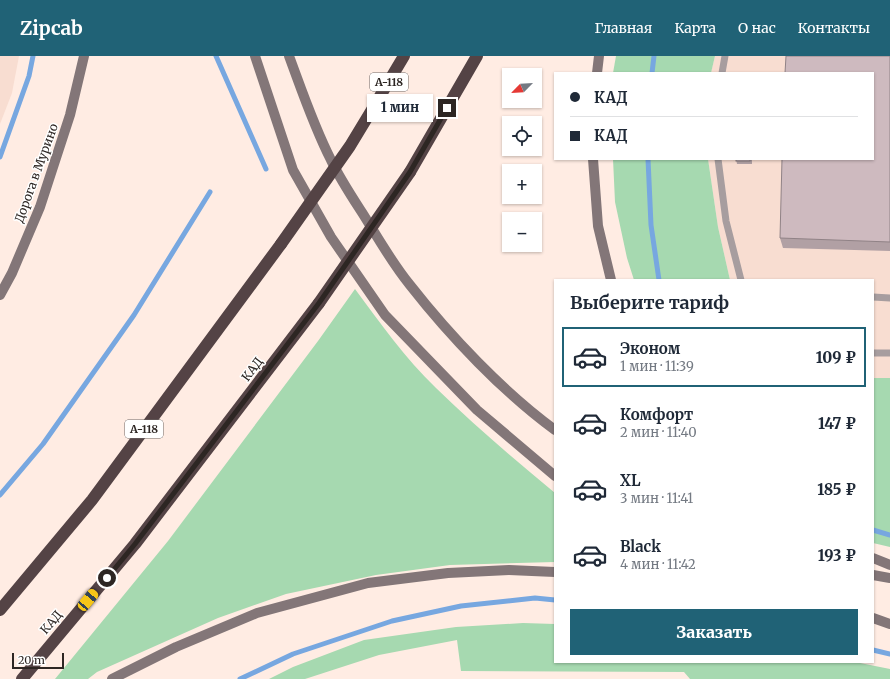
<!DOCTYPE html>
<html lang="ru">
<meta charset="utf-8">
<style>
body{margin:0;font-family:Merriweather,serif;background:#f6f6f7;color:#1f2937;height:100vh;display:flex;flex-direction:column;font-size:15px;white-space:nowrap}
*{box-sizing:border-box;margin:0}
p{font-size:13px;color:#747a83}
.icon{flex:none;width:22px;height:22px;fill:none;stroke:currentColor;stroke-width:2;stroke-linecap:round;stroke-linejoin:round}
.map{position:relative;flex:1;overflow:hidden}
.details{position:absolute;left:554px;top:223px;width:320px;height:384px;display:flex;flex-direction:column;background:#fff;border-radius:0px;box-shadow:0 1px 3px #0004}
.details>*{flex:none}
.guide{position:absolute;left:554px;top:16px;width:320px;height:88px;border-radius:0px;box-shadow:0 1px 3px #0004;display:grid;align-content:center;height:88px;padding:0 16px;background:#fff}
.needle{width:26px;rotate:246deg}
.tools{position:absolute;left:502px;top:12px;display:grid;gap:8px}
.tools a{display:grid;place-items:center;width:40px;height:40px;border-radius:0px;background:#fff;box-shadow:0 1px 3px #0004;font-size:20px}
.scale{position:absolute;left:12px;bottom:10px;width:52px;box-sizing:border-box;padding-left:4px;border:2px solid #2d2623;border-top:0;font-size:11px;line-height:14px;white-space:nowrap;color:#2d2623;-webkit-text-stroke:3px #fff;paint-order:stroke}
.end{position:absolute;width:18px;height:18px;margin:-9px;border:5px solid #2d2623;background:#fff;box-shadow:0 0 0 2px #fff}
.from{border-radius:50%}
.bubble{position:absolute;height:28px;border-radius:0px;background:#fff;box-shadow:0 1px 3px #0004;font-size:13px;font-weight:800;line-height:28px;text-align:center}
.car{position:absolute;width:12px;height:24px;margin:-12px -6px;border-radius:5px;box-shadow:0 0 3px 1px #0007;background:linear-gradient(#f5c518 24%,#345 0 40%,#f5c518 0 76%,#345 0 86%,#f5c518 0)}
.guide b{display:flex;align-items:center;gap:14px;height:38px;font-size:15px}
.guide b+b{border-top:1px solid #e0e1e3}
.guide i{width:10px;height:10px;background:#1f2937}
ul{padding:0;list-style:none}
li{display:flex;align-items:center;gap:12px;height:60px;margin:0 8px 6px;padding:0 8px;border:2px solid transparent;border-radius:0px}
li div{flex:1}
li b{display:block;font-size:15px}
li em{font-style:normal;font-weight:800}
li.active{border-color:#206276}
li>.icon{width:36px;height:36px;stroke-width:1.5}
h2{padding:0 16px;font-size:18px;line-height:48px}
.button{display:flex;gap:8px;margin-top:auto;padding:8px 16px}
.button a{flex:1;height:46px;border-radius:0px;background:#206276;color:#fff;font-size:16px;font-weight:800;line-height:46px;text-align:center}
header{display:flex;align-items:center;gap:24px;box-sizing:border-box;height:56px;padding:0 20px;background:#206276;color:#fff}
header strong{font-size:19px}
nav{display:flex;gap:22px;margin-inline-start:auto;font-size:14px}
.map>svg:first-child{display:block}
.built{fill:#f8ddd1}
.green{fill:#a6d9b0}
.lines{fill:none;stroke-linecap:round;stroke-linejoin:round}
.stream{stroke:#77a7e0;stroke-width:5}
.lane{stroke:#a79d9f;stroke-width:7}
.secondary{stroke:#837678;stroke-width:10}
.highway{stroke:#544345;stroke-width:12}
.highway-bridge{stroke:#544345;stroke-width:12}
.wall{fill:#b1a0a4}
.building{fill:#cebabf;stroke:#908286}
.route{stroke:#2d2623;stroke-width:5}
.labels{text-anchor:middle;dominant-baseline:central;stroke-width:3;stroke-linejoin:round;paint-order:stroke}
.shield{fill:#fff;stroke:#6c6765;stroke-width:1}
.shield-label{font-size:11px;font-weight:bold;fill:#2d2623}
.street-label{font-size:12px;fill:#2d2623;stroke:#fff}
</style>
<header>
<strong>Zipcab</strong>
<nav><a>Главная</a><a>Карта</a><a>О нас</a><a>Контакты</a></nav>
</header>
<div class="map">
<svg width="890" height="623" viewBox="0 0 890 623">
<rect width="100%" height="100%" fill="#ffece3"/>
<g class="built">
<polygon points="0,0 19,0 12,37 0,68"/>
<polygon points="715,0 890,0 890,322 873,322 873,224 730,224 718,171 708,103 873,103 873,17 711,17"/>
</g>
<g class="green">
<polygon points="616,0 715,0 711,17 613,17"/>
<polygon points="613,103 708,103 718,171 730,224 634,224 627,202 615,146"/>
<path d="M355 233C380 267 405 302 436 332 474 369 514 403 555 437V506L450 509 376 519 286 538 218 562 97 616 88 623H55L168 485 318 285Z"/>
<polygon points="873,322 890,322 890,491 873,487"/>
<polygon points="523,567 555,568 555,606 855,606 890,613 890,623 690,623 684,616 461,615 457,584 379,599 305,623 269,623 293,611 364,584 456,571"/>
</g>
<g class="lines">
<g class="stream">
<polyline points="216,0 266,113"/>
<polyline points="652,17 654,0"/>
<polyline points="0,101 29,20 33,0"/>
<polyline points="648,103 651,169 659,224"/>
<polyline points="0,439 43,388 134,259 210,136"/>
<polyline points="873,474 890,479"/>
<polyline points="873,594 890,598"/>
<polyline points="240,623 293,598 392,565 461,550 535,542 555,544"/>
</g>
<g class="lane">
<polyline points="722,17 725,0"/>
<polyline points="718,103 726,165 741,224"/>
<polyline points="873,241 890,242"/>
<polyline points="873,297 890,297"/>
</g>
<g class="secondary">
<polyline points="255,0 293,114 331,181 385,259 477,354 555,420"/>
<path d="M289 0C302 35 314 71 331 104 340 123 352 141 363 158 378 182 392 207 410 229 450 280 503 336 555 374"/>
<polyline points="597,17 599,0"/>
<polyline points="593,103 598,170 611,224"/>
<polyline points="0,239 12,217 40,151 70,59 84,0"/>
<polyline points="873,502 890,509"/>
<polyline points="873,519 890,522"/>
<polyline points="873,562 890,568"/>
<polyline points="112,623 176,591 257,557 368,527 448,517 509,514 555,516"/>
</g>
<g class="highway">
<polyline points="373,52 404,0"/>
<polyline points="410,116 477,0"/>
<polyline points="0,554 92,444 281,188"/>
<polyline points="22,623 135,488 319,247"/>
</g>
<g class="highway-bridge">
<polyline points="281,188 350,90 373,52"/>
<polyline points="319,247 410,116"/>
</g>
</g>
<g class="wall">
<polygon points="890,0 890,195 783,192 780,182"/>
<polygon points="736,103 752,103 752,108 737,108"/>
</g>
<g class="building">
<polygon points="786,0 890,0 890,186 780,182 782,103 873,103 873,17 785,17"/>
<rect x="736" y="103" width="14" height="2"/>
</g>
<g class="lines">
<polyline class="route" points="107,522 135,488 319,247 410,116 447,52"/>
</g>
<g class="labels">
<g class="shield">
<rect x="370" y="17" width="38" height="18" rx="3"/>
<rect x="125" y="364" width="38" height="18" rx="3"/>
</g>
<g class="shield-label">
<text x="389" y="26">А-118</text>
<text x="144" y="373">А-118</text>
</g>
<g class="street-label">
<text transform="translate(36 117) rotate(-70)">Дорога в Мурино</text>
<text transform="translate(252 313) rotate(-53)">КАД</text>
<text transform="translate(51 566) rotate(-50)">КАД</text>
</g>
</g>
</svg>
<div class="tools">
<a><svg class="needle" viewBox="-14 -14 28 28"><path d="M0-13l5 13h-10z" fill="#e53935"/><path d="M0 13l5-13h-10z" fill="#747a83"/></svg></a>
<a><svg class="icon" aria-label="locate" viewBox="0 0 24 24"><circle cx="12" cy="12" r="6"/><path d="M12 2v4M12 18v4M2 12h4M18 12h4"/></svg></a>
<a>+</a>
<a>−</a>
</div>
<div class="scale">20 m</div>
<i class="end from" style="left:107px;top:522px"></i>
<i class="end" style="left:447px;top:52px"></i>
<div class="bubble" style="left:367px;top:38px;width:66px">1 мин</div>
<i class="car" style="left:88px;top:544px;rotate:40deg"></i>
<div class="guide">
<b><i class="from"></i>КАД</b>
<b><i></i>КАД</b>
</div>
<section class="details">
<h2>Выберите тариф</h2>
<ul>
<li class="active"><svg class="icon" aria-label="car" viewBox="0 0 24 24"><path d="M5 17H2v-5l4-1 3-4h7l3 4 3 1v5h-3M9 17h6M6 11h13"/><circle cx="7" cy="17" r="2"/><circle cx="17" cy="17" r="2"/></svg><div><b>Эконом</b><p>1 мин · 11:39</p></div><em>109 ₽</em></li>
<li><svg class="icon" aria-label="car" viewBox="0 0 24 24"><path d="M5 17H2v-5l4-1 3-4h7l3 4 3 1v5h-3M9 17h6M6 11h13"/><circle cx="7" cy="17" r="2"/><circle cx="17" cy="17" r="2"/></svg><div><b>Комфорт</b><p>2 мин · 11:40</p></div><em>147 ₽</em></li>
<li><svg class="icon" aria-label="car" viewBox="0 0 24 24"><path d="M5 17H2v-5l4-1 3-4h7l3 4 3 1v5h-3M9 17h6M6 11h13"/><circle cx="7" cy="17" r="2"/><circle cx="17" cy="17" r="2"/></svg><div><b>XL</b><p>3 мин · 11:41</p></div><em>185 ₽</em></li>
<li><svg class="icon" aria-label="car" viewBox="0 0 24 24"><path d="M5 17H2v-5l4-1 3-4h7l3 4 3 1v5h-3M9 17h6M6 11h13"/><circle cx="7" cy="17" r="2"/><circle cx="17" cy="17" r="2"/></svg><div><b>Black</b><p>4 мин · 11:42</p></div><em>193 ₽</em></li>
</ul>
<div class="button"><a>Заказать</a></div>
</section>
</div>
